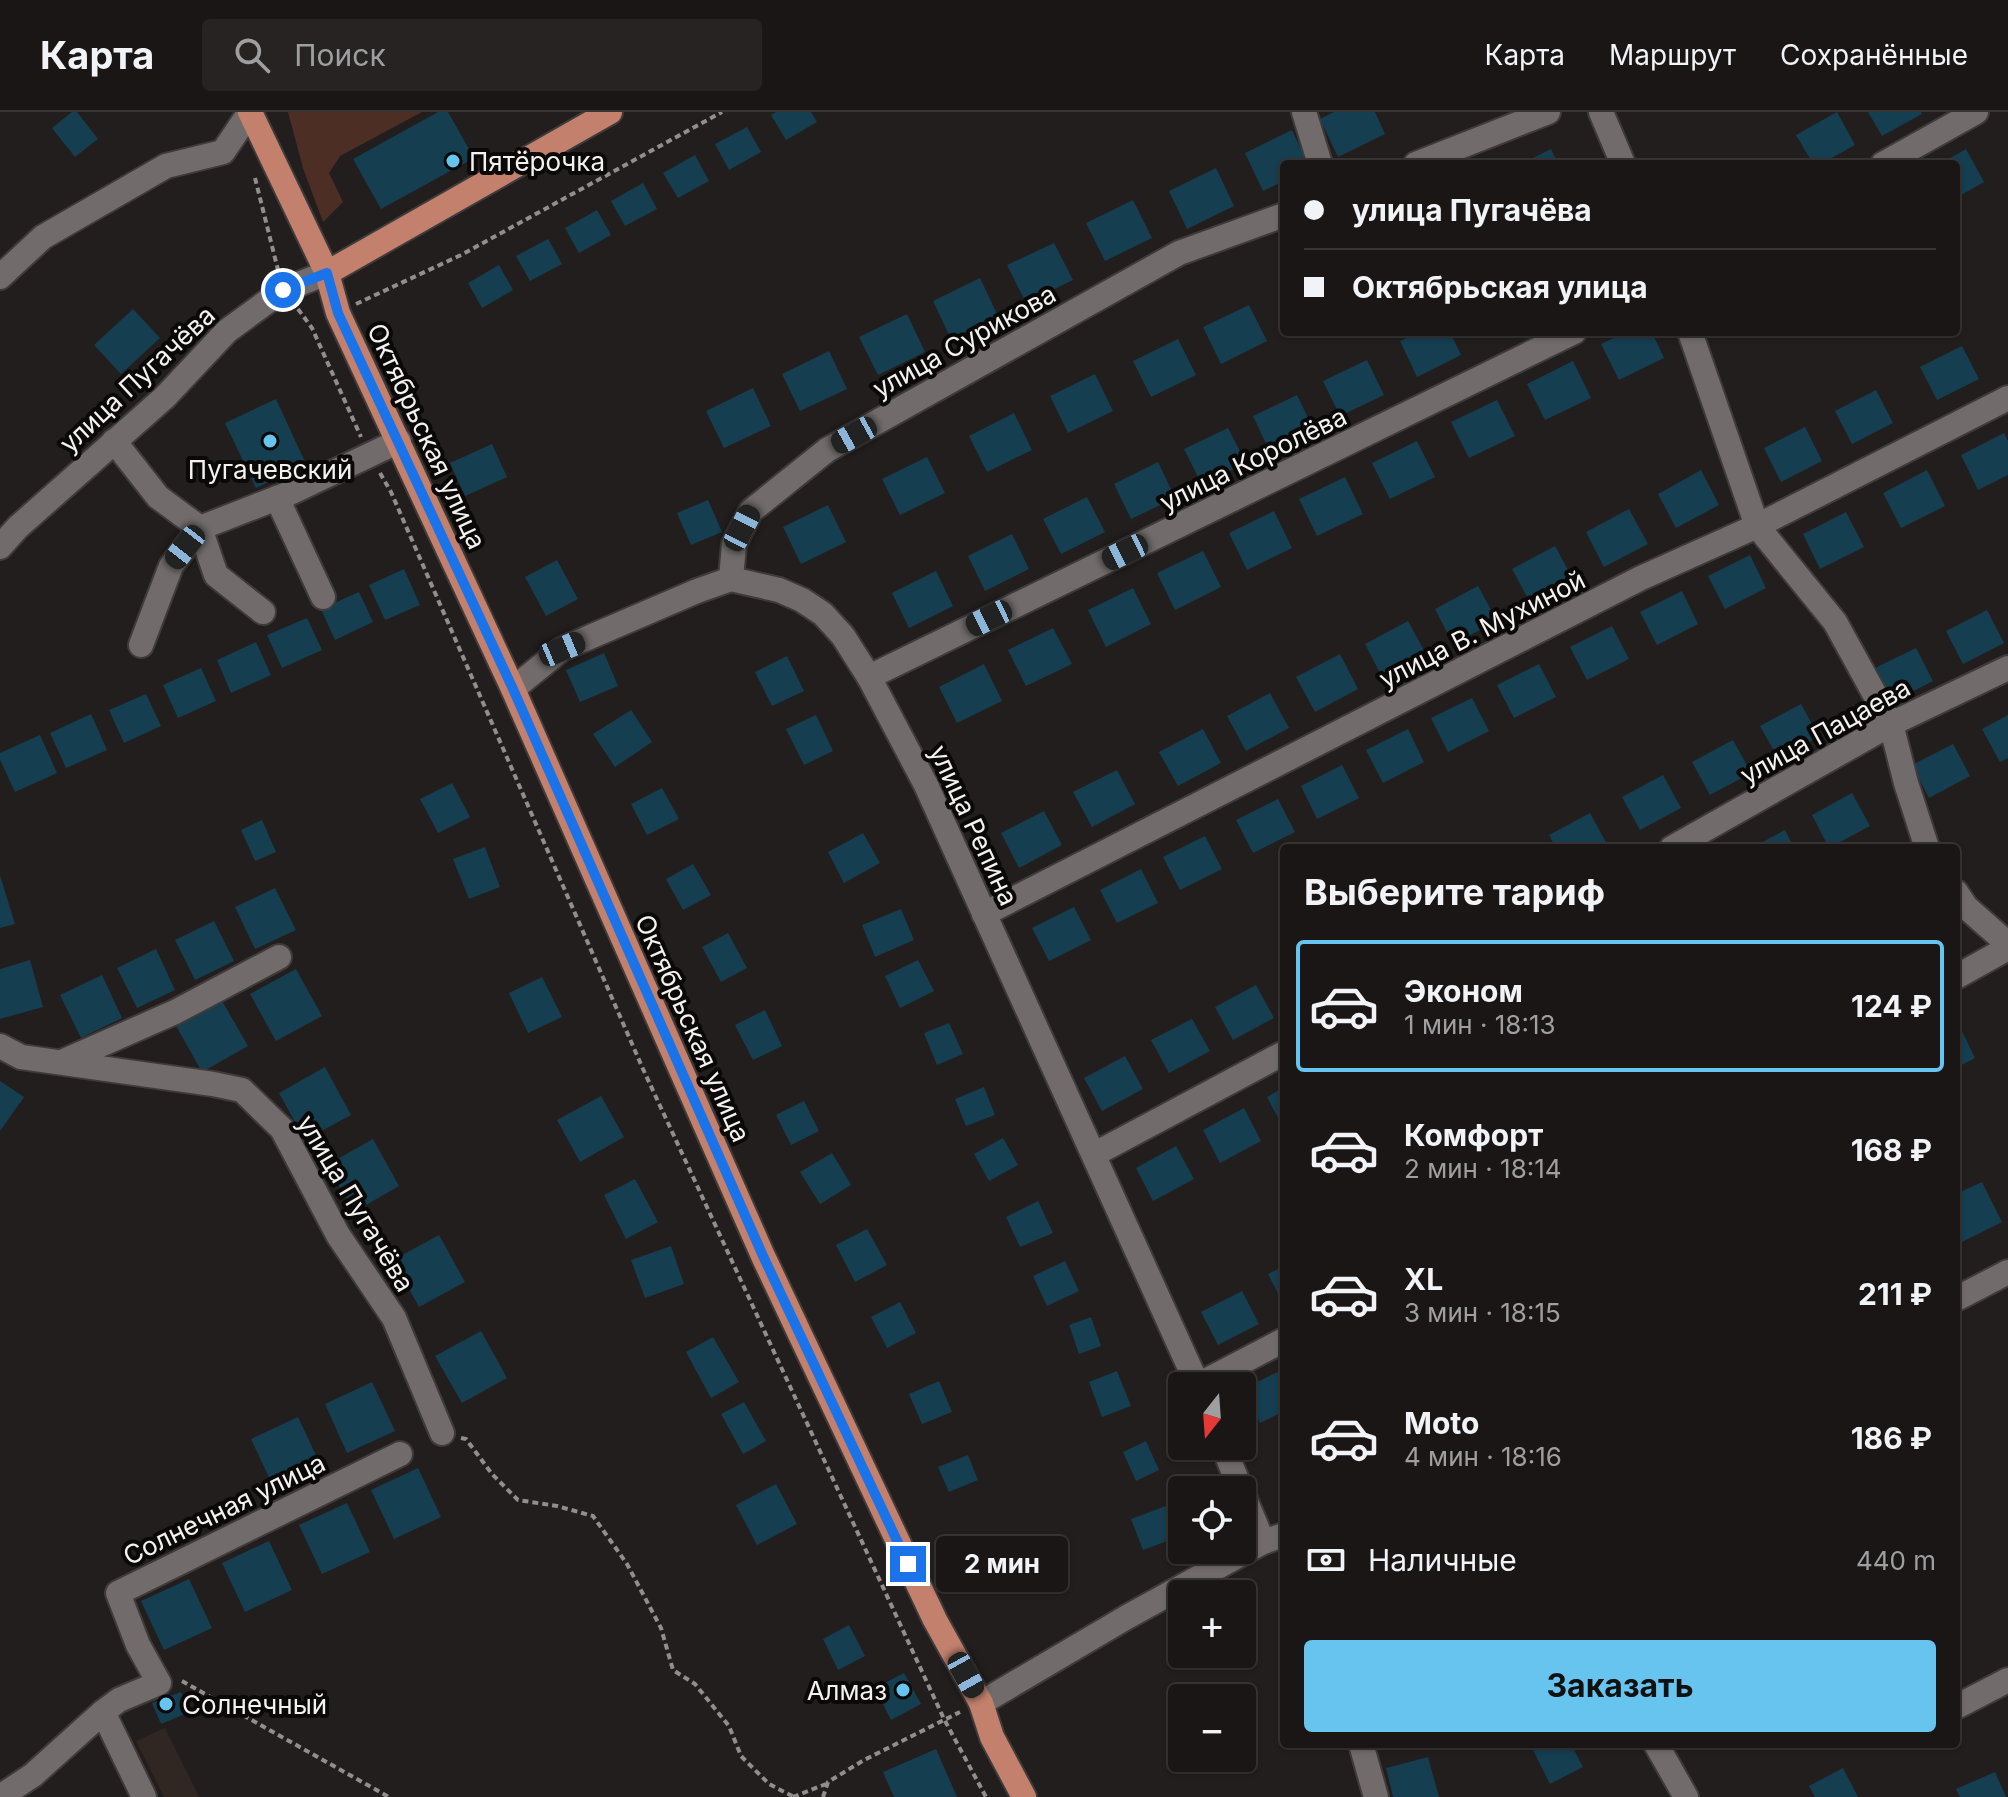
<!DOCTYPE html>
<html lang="ru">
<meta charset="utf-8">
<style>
body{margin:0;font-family:Inter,sans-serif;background:#272323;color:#f1f3f6;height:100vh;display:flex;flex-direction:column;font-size:30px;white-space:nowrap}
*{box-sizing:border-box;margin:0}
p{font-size:26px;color:#9f9fa1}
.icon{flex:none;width:44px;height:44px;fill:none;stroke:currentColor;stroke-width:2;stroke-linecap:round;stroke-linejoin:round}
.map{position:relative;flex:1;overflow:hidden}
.drawer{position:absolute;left:1280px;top:732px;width:680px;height:904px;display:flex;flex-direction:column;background:#1a1616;border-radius:8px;box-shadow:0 2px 6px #0004,0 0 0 2px #383535}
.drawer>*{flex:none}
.guide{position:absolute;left:1280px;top:48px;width:680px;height:176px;border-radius:8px;box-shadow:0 2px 6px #0004,0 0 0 2px #383535;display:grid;align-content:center;height:176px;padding:0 24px;background:#1a1616}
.needle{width:52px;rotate:197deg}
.fabs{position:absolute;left:1168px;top:1260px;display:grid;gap:16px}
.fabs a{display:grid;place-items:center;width:88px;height:88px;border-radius:8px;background:#1a1616;box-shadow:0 2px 6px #0004,0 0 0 2px #383535;font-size:40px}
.end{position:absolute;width:36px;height:36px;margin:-18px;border:10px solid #1a73e8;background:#fff;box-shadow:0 0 0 4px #fff}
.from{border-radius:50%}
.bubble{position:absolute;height:56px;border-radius:8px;background:#1a1616;box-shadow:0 2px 6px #0004,0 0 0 2px #383535;font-size:26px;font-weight:700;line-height:56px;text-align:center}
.car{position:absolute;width:24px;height:48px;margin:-24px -12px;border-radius:10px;box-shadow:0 0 6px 2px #0007;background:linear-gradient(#222 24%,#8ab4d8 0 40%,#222 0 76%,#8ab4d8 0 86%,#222 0)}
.guide b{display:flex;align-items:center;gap:28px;height:76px;font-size:30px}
.guide b+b{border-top:2px solid #383535}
.guide i{width:20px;height:20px;background:#f1f3f6}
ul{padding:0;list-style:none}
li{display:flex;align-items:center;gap:24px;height:132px;margin:0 16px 12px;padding:0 8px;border:4px solid transparent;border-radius:8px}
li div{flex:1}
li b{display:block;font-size:30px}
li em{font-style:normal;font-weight:700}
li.on{border-color:#67c4ef}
li>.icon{width:72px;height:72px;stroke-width:1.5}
h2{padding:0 24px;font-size:36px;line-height:96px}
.pay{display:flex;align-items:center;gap:20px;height:88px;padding:0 24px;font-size:30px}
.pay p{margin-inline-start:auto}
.action{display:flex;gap:16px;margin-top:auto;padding:16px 24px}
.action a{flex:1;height:92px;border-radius:8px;background:#67c4ef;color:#111;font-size:32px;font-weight:700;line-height:92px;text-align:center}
header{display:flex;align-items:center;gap:48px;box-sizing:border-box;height:112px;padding:0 40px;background:#1a1616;border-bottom:2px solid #383535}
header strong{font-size:38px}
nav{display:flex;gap:44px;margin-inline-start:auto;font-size:28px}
.search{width:560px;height:72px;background:#272323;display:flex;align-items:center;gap:20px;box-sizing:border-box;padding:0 28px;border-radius:8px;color:#9f9fa1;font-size:30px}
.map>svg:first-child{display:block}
.built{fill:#302622}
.green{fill:#4c2e25}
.building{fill:#153e50}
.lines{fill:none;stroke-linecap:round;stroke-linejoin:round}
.minor-casing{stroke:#3f3b3a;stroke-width:28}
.major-casing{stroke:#3f3b3a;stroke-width:28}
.path{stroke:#918e8d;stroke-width:4;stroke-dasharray:6 4;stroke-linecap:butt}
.minor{stroke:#716c6b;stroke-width:24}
.major{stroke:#c2806d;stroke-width:24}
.route{stroke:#1a73e8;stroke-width:10}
.poi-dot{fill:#67c4ef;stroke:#0a0908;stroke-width:3}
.labels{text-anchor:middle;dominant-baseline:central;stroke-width:8;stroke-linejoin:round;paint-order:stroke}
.poi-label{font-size:26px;fill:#f4f1f0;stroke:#0a0908;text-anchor:start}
.street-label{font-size:26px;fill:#f4f1f0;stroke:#0a0908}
</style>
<header>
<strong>Карта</strong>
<div class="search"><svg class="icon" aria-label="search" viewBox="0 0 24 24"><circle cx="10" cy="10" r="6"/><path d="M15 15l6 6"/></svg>Поиск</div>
<nav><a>Карта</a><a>Маршрут</a><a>Сохранённые</a></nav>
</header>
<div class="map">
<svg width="2008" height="1685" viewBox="0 0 2008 1685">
<rect width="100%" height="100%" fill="#221e1d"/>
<polygon class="built" points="165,1616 199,1685 164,1685 136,1629"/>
<polygon class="green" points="288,0 422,0 340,44 329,61 343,90 323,110 303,56"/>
<g class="building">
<polygon points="72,0 77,0 98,27 75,45 52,16"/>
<polygon points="438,0 448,0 474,46 381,97 353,47"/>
<polygon points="776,0 811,0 817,10 786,28 771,3"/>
<polygon points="1334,0 1375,0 1385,22 1338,45 1320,7"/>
<polygon points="1837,0 1855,33 1821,52 1813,52 1796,23"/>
<polygon points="1868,0 1921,0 1922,2 1882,24"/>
<polygon points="747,15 761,40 729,58 715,32"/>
<polygon points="1292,18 1308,52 1284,52 1284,69 1263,79 1245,41"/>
<polygon points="1551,37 1558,52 1521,52"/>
<polygon points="1966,37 1984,70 1956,86 1956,52 1940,52"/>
<polygon points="695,43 709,69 678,86 663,61"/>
<polygon points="1216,56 1234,94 1187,117 1169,79"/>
<polygon points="643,71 657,97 625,114 611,89"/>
<polygon points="1133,88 1152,126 1105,149 1086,111"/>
<polygon points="597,98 611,123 579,141 565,116"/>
<polygon points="548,127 562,152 530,169 516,144"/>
<polygon points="1054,131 1073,168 1026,191 1007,153"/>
<polygon points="499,153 513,178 482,196 468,171"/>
<polygon points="980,166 998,204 951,227 933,189"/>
<polygon points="1249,193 1267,229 1221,252 1203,215"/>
<polygon points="133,197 160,226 121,262 94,233"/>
<polygon points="907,202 925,240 878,263 859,225"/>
<polygon points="1419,220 1450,220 1461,243 1417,265 1400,229"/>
<polygon points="1626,220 1652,220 1664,246 1619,268 1601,232"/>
<polygon points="1178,227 1196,263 1151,285 1133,249"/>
<polygon points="1962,234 1979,267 1937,288 1920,255"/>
<polygon points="829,239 847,277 800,299 782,262"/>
<polygon points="1367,248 1384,283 1340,304 1323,269"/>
<polygon points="1573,249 1591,286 1545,308 1527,272"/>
<polygon points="1095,262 1113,299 1068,321 1050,284"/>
<polygon points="753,276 771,314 724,336 706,299"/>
<polygon points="1876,278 1893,311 1852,332 1835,299"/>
<polygon points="1297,283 1314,318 1270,340 1253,304"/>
<polygon points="276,287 306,352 256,376 225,311"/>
<polygon points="1497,288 1515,324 1469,346 1451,310"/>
<polygon points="1014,301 1032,338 987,360 969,324"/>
<polygon points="1805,315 1822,349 1781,370 1764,336"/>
<polygon points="1228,316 1246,351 1202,373 1184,337"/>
<polygon points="2004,321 2008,329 2008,363 1978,378 1961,343"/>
<polygon points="1417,329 1435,365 1390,387 1372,351"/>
<polygon points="492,332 507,365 465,384 450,351"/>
<polygon points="927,345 945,381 900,403 882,367"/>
<polygon points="1158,350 1175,386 1131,407 1114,372"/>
<polygon points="1701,358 1719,393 1676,416 1658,382"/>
<polygon points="1927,358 1945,394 1901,416 1883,381"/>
<polygon points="1345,365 1363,402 1317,424 1299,387"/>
<polygon points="1087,385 1105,420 1061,442 1043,407"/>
<polygon points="708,388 722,420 691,433 677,401"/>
<polygon points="828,393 846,430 801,452 783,415"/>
<polygon points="1629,397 1648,432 1604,455 1586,420"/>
<polygon points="1274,399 1292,436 1247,458 1229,421"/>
<polygon points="1846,400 1864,435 1820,457 1803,422"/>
<polygon points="1012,422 1029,457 985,479 968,444"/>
<polygon points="1555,434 1574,469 1531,492 1512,457"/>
<polygon points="1203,439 1221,475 1175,498 1157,461"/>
<polygon points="1750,443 1766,476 1725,497 1708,464"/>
<polygon points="557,448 578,487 546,504 525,465"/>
<polygon points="404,457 420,493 385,508 369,473"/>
<polygon points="936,459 953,494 909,516 892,481"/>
<polygon points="1478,474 1497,509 1453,532 1435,497"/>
<polygon points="1133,476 1151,512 1106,535 1088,498"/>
<polygon points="1682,479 1698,512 1657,533 1640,500"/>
<polygon points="359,480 373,510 335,528 321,497"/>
<polygon points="1987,498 2004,531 1963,552 1946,519"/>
<polygon points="307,506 322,538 282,556 267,523"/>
<polygon points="1408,509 1427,544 1383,567 1365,532"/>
<polygon points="1612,514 1629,547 1587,568 1570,535"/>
<polygon points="1053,516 1072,552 1026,574 1008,538"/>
<polygon points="256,530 271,563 231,581 217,548"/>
<polygon points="1916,536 1933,569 1892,590 1875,556"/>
<polygon points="604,541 618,574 580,590 566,558"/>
<polygon points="1340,542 1358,577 1315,600 1296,565"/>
<polygon points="787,544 804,579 772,594 755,560"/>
<polygon points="984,552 1002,589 957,611 939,575"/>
<polygon points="1539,552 1556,585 1514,606 1497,573"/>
<polygon points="201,556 216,589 178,606 163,573"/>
<polygon points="1270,581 1289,616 1246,639 1227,604"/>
<polygon points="146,582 161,614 124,631 109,598"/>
<polygon points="1472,586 1489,619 1448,640 1431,606"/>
<polygon points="1801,592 1819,625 1778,646 1760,614"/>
<polygon points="631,598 652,630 615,655 593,622"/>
<polygon points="91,602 107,638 66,656 50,621"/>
<polygon points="816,603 833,639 804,653 786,617"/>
<polygon points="2008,603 2008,646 2000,650 1982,617"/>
<polygon points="1203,617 1221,651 1178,674 1159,640"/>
<polygon points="1408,617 1424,650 1383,671 1366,638"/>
<polygon points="40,623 57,661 15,680 0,648 0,641"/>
<polygon points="1733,628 1751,661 1710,683 1692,650"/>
<polygon points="1953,632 1970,664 1929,686 1912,653"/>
<polygon points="1342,653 1359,686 1317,707 1301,674"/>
<polygon points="1117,658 1135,692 1092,715 1073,680"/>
<polygon points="1663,663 1681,696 1640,718 1622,685"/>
<polygon points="452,671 470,705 438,721 420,687"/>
<polygon points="662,676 679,707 647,723 631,692"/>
<polygon points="1852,681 1870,714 1829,736 1812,703"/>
<polygon points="1278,687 1295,720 1253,741 1236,708"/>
<polygon points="1044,699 1062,733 1019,756 1001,721"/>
<polygon points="1590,701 1608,734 1556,736 1549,723"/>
<polygon points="262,708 276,740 255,749 241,718"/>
<polygon points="1785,718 1794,736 1751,736"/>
<polygon points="863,721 880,751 844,771 828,740"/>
<polygon points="1205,724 1222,757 1180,778 1163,745"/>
<polygon points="485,735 500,775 469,787 453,747"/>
<polygon points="693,752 711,783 683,798 666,767"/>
<polygon points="1141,757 1158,791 1117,811 1100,778"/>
<polygon points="0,763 15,812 0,816"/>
<polygon points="275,776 296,818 255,837 235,795"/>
<polygon points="1074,795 1091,828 1049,849 1032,816"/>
<polygon points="901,797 914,828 875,845 862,813"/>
<polygon points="214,809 234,849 195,868 175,828"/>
<polygon points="728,821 747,856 721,870 702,835"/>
<polygon points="156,837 175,878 137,896 117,856"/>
<polygon points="30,848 43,895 0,907 0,857"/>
<polygon points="918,848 934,879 900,896 885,864"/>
<polygon points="296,857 322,904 276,929 250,882"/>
<polygon points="102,863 122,906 81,926 60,883"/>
<polygon points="542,865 562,905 528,921 509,881"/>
<polygon points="1256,873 1274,906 1233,928 1215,895"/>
<polygon points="221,887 248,934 202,960 175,912"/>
<polygon points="765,898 782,934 753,948 735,913"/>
<polygon points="1192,907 1210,939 1169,961 1151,928"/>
<polygon points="949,911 963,942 937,953 924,921"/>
<polygon points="1959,913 1975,946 1956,956 1956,914"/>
<polygon points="1125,944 1143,977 1102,999 1084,966"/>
<polygon points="325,955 351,1003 305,1028 279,981"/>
<polygon points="0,969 24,985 0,1019"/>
<polygon points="984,975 995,1003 966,1014 955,987"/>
<polygon points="1284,975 1284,1017 1267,985"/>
<polygon points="601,984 624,1025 580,1050 557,1008"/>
<polygon points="804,989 819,1019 791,1033 776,1003"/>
<polygon points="1244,996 1261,1029 1220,1051 1203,1018"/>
<polygon points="1003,1026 1018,1053 989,1069 974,1042"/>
<polygon points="373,1027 399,1074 354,1100 327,1053"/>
<polygon points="1176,1034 1194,1067 1153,1089 1136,1056"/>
<polygon points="832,1041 851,1073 820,1092 800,1060"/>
<polygon points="635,1067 658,1110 626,1127 604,1083"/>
<polygon points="1982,1070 2002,1110 1960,1131 1956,1124 1956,1082"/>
<polygon points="1038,1089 1053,1121 1020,1135 1006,1105"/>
<polygon points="867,1117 887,1153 855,1170 836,1133"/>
<polygon points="439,1123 465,1170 419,1195 393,1148"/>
<polygon points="671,1134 684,1172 645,1186 631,1148"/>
<polygon points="1065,1149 1079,1179 1047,1194 1033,1164"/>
<polygon points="1284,1154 1284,1193 1268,1162"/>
<polygon points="1242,1179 1259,1212 1218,1233 1201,1200"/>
<polygon points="900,1190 916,1221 887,1236 871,1205"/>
<polygon points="1091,1205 1101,1234 1079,1242 1069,1213"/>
<polygon points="481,1219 507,1266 462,1291 435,1244"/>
<polygon points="713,1225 739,1270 711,1286 686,1240"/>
<polygon points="1284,1257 1284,1299 1260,1311 1243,1277"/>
<polygon points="1117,1259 1131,1294 1102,1305 1089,1270"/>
<polygon points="939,1269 952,1300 922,1312 909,1282"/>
<polygon points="372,1270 395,1319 347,1341 325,1292"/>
<polygon points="744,1290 766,1329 743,1342 721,1302"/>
<polygon points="298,1305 321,1354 274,1376 251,1327"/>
<polygon points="1146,1329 1159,1358 1136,1369 1123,1340"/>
<polygon points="968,1343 978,1368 949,1380 938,1355"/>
<polygon points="418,1356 441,1405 394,1427 371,1378"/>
<polygon points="776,1372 797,1412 757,1433 736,1393"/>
<polygon points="347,1391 370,1440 322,1462 299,1413"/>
<polygon points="1166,1394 1178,1425 1143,1438 1131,1407"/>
<polygon points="269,1429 292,1478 245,1500 222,1451"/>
<polygon points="1010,1432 1025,1466 995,1480 980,1446"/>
<polygon points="189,1467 212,1516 164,1538 141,1489"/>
<polygon points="849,1513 865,1544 838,1558 823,1527"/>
<polygon points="904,1561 921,1592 891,1608 875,1576"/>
<polygon points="181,1580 190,1600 161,1612 152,1591"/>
<polygon points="1540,1632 1571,1632 1583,1655 1550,1672 1532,1636"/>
<polygon points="936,1637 957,1685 894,1685 883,1660"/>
<polygon points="1428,1645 1439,1685 1393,1685 1386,1656"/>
<polygon points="1843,1656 1858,1685 1815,1685 1809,1674"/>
<polygon points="1995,1660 2006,1685 1960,1685 1956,1677"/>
</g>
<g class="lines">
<defs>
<g id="minor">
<polyline points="1304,0 1320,52"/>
<polyline points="1601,0 1623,52"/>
<polyline points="1416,52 1548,0"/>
<polyline points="1883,52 1976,0"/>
<polyline points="0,165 43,125 166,54 223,40 250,0"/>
<polyline points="1690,220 1757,414 1835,510 1891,612 1906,671 1927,736"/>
<polyline points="114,329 158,385 200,416 290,381 399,329"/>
<polyline points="277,386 323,485"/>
<polyline points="0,435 18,415 165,285 227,219 283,178 327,161"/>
<polyline points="731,467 734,432 751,399 827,338 1179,141 1284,103"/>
<polyline points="141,533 171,454 200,416 216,463 263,500"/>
<polyline points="869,565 1574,220"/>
<polyline points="513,577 562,537 697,479 731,467 779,478 802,488 823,502 843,524 869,565 926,673 1198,1274"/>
<polyline points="1672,736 1891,612 2008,556"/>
<polyline points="1956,780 1966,795 2008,832"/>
<polyline points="984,802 1641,466 1757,414 2008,286"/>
<polyline points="1956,865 2008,836"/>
<polyline points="0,934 21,945 213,972 242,978 282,1017 338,1123 394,1206 442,1321"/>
<polyline points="64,949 175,900 279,845"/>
<polyline points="1095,1042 1284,941"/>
<polyline points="1956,1187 2008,1160"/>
<polyline points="1198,1273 1284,1228"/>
<polyline points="1223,1334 1241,1378"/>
<polyline points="1242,1380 1263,1430"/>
<polyline points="981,1591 1127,1505 1263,1430 1284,1423"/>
<polyline points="1956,1595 2008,1568"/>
<polyline points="1361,1632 1376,1685"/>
<polyline points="1656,1632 1686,1685"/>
<polyline points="0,1685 33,1663 103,1600"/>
<polyline points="144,1685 103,1600 119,1588 159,1571 138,1533 118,1481 400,1342"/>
</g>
<g id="major">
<polyline points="250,0 327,161 338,201 513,577 763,1144 935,1508 981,1591 992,1625 1024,1685"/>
<polyline points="327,161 610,0"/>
</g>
</defs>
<use href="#minor" class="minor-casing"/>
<use href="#major" class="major-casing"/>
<g class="path">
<polyline points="255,66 278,158"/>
<polyline points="356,192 461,143 722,0"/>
<polyline points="298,197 312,216 361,325"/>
<polyline points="380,361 391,380 643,957 944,1607 986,1685"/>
<polyline points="461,1326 466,1327 492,1362 518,1388 557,1394 593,1404 627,1452 661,1516 673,1558 695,1572 729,1614 741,1644 769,1672 794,1685"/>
<polyline points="182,1569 389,1685"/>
<polyline points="793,1685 826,1672"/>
<polyline points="823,1685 828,1670 864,1648 960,1600"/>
</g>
<use href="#minor" class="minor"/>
<use href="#major" class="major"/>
</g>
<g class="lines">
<polyline class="route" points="283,178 327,161 338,201 513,577 763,1144 908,1452"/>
</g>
<g class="poi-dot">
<circle cx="453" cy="49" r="8"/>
<circle cx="270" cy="329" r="8"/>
<circle cx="903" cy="1578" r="8"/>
<circle cx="166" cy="1592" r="8"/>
</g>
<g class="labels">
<g class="poi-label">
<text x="469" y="49">Пятёрочка</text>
<text x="270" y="357" text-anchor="middle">Пугачевский</text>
<text x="887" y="1578" text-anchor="end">Алмаз</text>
<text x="182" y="1592">Солнечный</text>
</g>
<g class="street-label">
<text transform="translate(964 229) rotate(-29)">улица Сурикова</text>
<text transform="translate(137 267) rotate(-43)">улица Пугачёва</text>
<text transform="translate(427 324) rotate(65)">Октябрьская улица</text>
<text transform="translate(1253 347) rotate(-26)">улица Королёва</text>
<text transform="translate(1482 517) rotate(-27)">улица В. Мухиной</text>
<text transform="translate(1825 619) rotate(-29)">улица Пацаева</text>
<text transform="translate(974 713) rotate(65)">улица Репина</text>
<text transform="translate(693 916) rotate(66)">Октябрьская улица</text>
<text transform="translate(356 1091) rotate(59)">улица Пугачёва</text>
<text transform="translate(224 1397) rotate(-26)">Солнечная улица</text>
</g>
</g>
</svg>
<div class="fabs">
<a><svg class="needle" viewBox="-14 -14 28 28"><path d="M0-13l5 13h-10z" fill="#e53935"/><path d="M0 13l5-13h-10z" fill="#9f9fa1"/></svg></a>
<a><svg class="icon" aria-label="locate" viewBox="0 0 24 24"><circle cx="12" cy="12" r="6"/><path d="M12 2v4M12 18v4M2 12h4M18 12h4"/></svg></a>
<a>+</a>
<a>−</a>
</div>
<i class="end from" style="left:283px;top:178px"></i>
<i class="end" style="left:908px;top:1452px"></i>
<div class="bubble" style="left:936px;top:1424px;width:132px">2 мин</div>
<i class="car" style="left:854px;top:323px;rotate:241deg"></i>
<i class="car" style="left:742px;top:416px;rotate:27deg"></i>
<i class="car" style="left:185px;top:435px;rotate:218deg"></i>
<i class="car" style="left:1125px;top:440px;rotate:244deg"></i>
<i class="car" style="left:989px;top:506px;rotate:244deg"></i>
<i class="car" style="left:562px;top:537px;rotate:67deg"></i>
<i class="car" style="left:966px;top:1563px;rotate:151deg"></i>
<div class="guide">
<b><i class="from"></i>улица Пугачёва</b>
<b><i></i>Октябрьская улица</b>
</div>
<section class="drawer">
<h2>Выберите тариф</h2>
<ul>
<li class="on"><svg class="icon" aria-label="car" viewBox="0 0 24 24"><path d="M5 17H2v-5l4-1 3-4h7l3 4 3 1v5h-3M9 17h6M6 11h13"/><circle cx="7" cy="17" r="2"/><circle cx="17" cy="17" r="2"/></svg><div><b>Эконом</b><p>1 мин · 18:13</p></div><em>124 ₽</em></li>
<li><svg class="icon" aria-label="car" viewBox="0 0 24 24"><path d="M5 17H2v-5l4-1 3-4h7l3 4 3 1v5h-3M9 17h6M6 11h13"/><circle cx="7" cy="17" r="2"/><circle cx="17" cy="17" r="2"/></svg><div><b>Комфорт</b><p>2 мин · 18:14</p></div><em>168 ₽</em></li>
<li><svg class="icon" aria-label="car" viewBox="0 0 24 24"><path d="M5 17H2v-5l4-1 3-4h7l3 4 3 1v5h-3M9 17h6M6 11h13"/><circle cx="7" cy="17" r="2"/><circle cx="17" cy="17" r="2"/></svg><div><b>XL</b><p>3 мин · 18:15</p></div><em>211 ₽</em></li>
<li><svg class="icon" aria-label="car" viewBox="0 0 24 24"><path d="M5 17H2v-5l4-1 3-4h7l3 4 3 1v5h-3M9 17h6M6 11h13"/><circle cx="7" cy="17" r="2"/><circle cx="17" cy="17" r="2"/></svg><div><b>Moto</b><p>4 мин · 18:16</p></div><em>186 ₽</em></li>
</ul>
<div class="pay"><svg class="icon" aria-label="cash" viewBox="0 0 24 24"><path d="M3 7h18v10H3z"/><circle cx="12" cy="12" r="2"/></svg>Наличные<p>440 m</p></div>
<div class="action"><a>Заказать</a></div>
</section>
</div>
